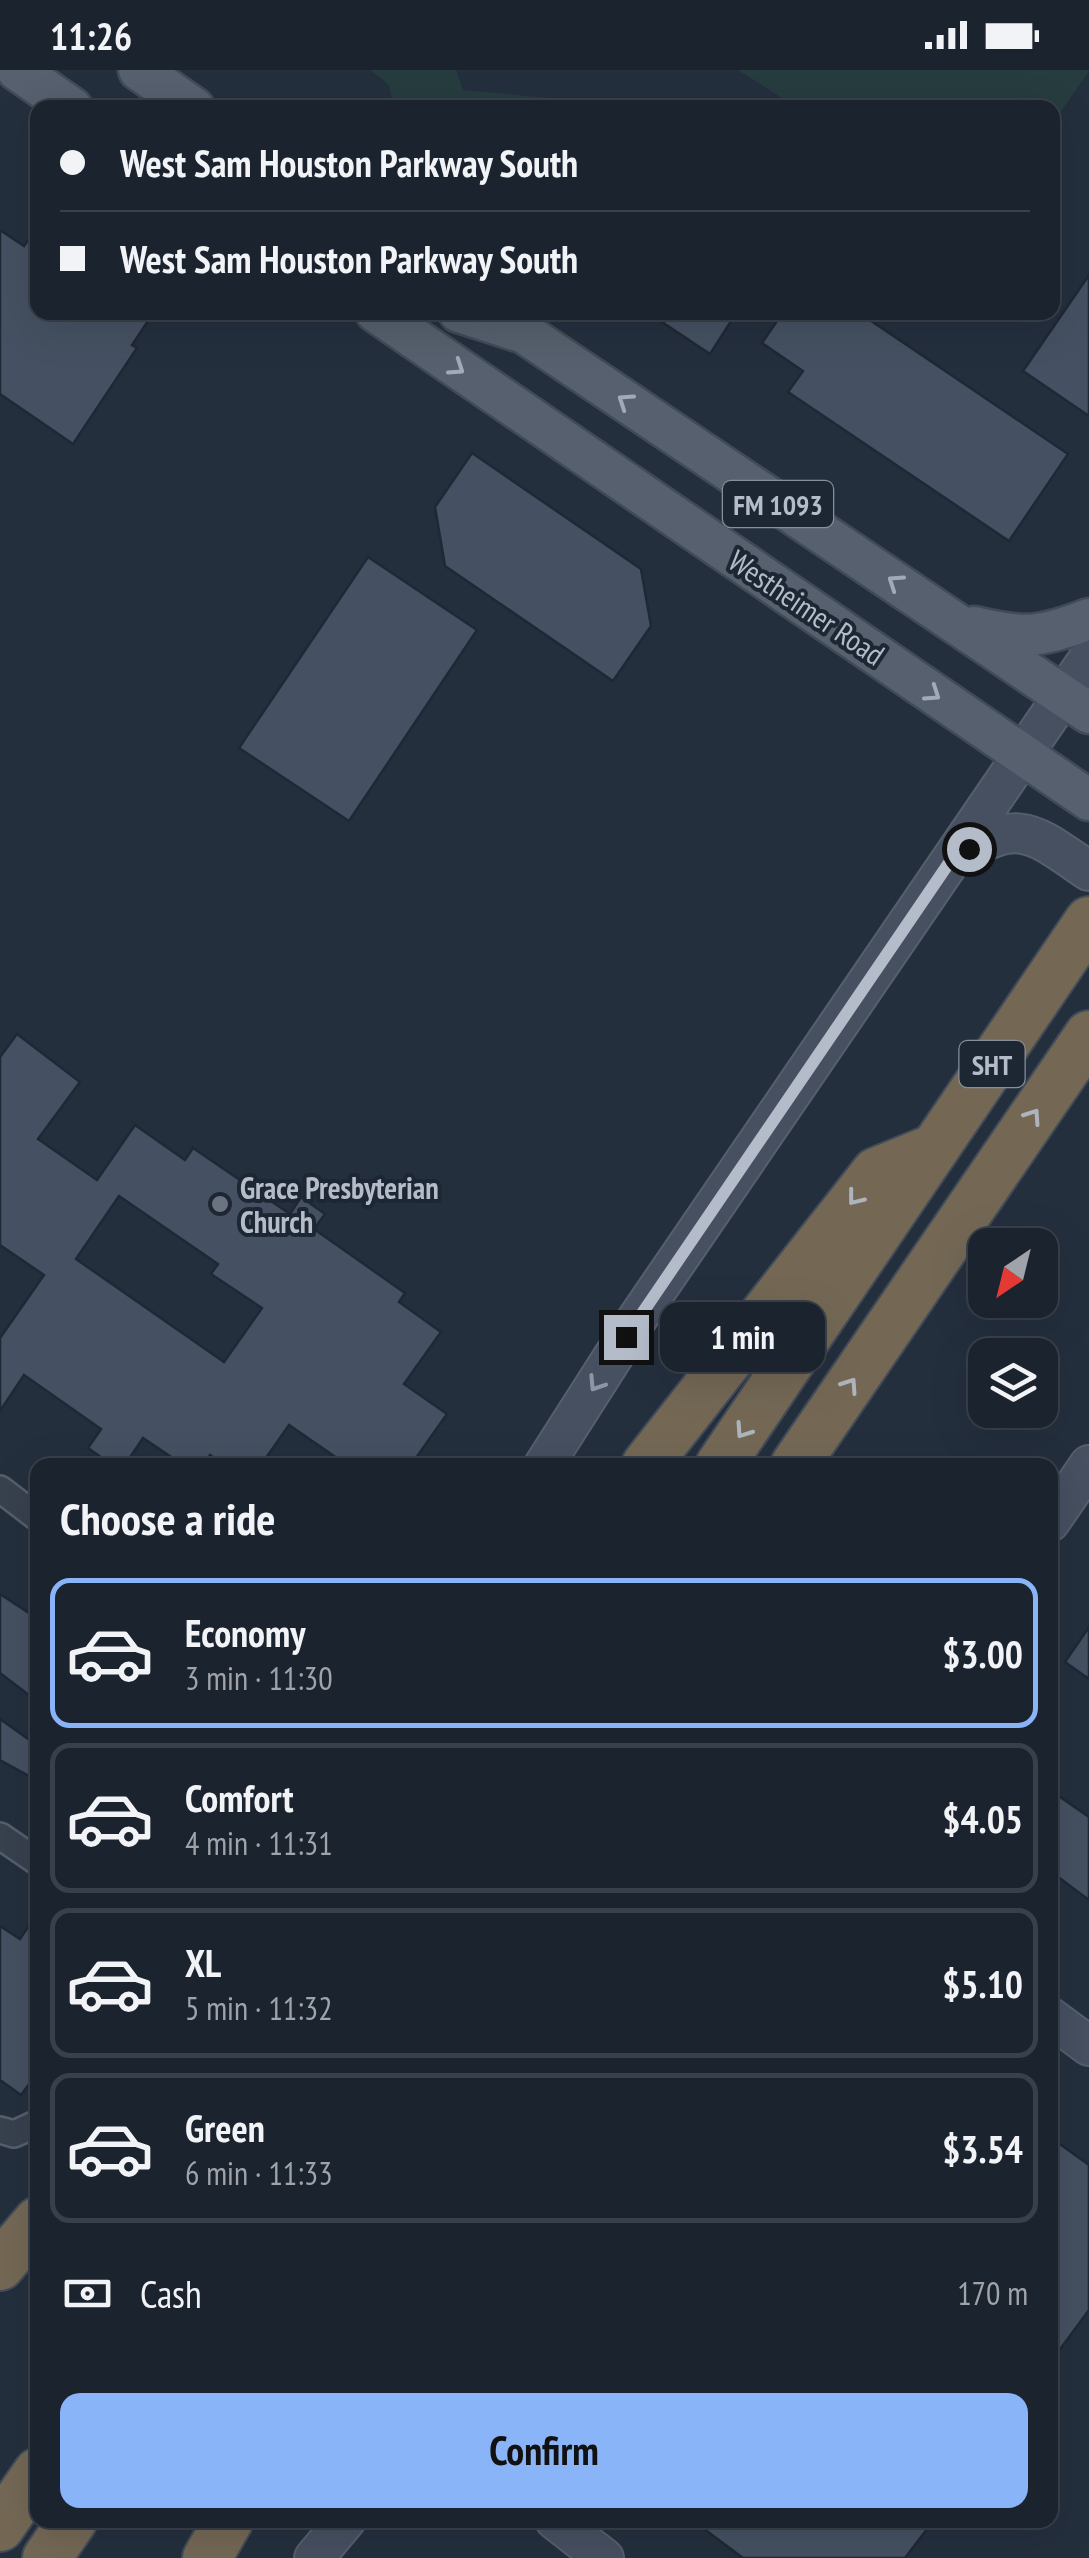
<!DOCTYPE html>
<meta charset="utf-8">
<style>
body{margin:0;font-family:"PT Sans Narrow",sans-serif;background:#282f3a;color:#f1f3f6;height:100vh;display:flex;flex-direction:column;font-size:38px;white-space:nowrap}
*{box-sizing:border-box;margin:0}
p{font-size:32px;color:#a0a4aa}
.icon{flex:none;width:55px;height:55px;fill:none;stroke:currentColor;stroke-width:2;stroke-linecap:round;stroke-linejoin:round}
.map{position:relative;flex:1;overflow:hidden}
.panel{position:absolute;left:30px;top:1388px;width:1028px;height:1070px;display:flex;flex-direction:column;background:#1b232e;border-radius:20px;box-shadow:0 10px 40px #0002,0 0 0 2px #39404a}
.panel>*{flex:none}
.banner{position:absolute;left:30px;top:30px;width:1030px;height:220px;border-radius:20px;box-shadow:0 10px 40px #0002,0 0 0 2px #39404a;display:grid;align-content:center;height:220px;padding:0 30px;background:#1b232e}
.needle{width:65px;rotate:215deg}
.fabs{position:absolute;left:968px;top:1158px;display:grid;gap:20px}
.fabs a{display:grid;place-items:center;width:90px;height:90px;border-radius:20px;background:#1b232e;box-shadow:0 10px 40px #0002,0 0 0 2px #39404a;font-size:50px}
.end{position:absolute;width:45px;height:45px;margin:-22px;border:12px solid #b4bcc9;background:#111;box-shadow:0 0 0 5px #111}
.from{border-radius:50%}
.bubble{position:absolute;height:70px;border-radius:20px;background:#1b232e;box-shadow:0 10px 40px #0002,0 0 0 2px #39404a;font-size:32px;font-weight:700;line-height:70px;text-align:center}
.banner b{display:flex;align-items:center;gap:35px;height:95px;font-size:38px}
.banner b+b{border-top:2px solid #39404a}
.banner i{width:25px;height:25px;background:#f1f3f6}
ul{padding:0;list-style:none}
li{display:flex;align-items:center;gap:30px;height:150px;margin:0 20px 15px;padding:0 10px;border:5px solid #39404a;border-radius:20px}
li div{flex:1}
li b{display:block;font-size:38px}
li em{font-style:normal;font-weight:700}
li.current{border-color:#8ab4f8}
li>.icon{width:90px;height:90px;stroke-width:1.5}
h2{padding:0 30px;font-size:45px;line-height:120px}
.pay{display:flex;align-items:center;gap:25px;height:110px;padding:0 30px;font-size:38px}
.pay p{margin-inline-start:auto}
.primary-button{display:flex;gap:20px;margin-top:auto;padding:20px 30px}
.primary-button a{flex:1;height:115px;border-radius:20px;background:#8ab4f8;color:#111;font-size:40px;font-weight:700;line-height:115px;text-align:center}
.status{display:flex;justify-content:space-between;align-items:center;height:70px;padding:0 50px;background:#1b232e;direction:ltr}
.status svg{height:28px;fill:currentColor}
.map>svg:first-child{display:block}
.green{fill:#263c3f}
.building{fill:#455162;stroke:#1f2835;stroke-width:2.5;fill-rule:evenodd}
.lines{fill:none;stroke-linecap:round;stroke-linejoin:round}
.street-casing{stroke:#565f6c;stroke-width:30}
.secondary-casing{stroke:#565f6c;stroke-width:42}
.primary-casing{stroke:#414a57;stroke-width:45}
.highway-casing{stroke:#434c59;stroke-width:52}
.street{stroke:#38414e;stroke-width:25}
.secondary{stroke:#465061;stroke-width:38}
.primary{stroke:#56606e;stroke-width:40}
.highway{stroke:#746855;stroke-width:48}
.oneway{stroke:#a1aab7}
.oneway2{stroke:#aeb4bd}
.oneway3{stroke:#8e96a5}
.route{stroke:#b4bcc9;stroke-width:12}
.worship-dot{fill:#6b7280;stroke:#1d2633;stroke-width:4}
.labels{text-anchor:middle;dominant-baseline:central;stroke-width:8;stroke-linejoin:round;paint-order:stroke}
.shield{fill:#1d2633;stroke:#878f9c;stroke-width:2.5}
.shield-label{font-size:28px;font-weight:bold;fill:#b4bcc9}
.street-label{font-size:30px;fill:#b4bcc9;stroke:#1d2633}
.poi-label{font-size:30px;font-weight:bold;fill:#b4bcc9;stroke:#1d2633;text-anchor:start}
</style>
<div class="status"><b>11:26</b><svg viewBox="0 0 49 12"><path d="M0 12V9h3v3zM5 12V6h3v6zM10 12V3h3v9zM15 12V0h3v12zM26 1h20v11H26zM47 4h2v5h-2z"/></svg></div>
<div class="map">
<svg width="1089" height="2488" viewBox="0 0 1089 2488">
<rect width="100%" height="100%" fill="#242f3e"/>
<g class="green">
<polygon points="370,0 456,0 463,20 648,37 393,37 389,15"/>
<polygon points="738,0 1089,0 1089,1 1053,53 1052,38 796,37"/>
</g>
<g class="building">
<polygon points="38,156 38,242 154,242 132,275 137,278 73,374 0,324 0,160 24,176"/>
<polygon points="1089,205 1089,346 1023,301"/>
<polygon points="647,242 737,242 710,284"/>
<polygon points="783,242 858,242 1068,384 1009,471 788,322 803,301 762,273"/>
<polygon points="472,383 641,499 651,556 613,611 445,496 435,437"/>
<polygon points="368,487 477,560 349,751 239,678"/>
<path d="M17 964 80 1012 38 1069 97 1110 135 1055 185 1090 193 1078 290 1144 301 1127 325 1144 314 1159 405 1223 399 1232 441 1262 404 1314 447 1344 411 1395H347L289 1355 261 1395H224L210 1385 203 1395H183L143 1368 125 1395H112L88 1378 101 1359 24 1305 0 1341V1268L44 1205 0 1175V987ZM119 1126 218 1194 211 1204 262 1238 224 1292 76 1189Z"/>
<polygon points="0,1524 38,1549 38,1632 0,1603"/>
<polygon points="1089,1557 1089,1609 1065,1592"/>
<polygon points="0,1649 38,1676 38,1711 0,1690"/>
<polygon points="1050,1720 1089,1747 1089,1830 1050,1801"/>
<polygon points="38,1842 38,2002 21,2025 0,2010 0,1856 20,1869"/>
<polygon points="1050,2067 1089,2095 1089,2240 1050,2293"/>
<polygon points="692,2450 934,2450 905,2488 743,2488"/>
</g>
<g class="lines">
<defs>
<g id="street">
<polyline points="0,1419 38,1448"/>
<polyline points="0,1766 38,1792"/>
<polyline points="0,2060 14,2064 38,2053"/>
</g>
<g id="secondary">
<path d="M954 788C1020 747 1030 761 1089 801"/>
<polyline points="544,1395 639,1246 1089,588"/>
<polyline points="1050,1452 1089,1395"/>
<polyline points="1050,1947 1089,1976"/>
<polyline points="555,2450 604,2488"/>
<polyline points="314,2488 346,2450"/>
</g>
<g id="primary">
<polyline points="17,0 72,38"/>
<polyline points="139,0 194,38"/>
<polyline points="376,242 1089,730"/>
<polyline points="459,242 518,261"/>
<polyline points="493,242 1089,643"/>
<path d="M974 557C1024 569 1040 568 1089 549"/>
</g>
<g id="highway">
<polyline points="646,1395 876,1102 935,1078"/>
<polyline points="720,1395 1089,851"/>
<polyline points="795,1395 1089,965"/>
<polyline points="0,2196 38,2151"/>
<polyline points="0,2457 38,2402"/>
<polyline points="47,2488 73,2450"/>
<polyline points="207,2488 229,2450"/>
</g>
</defs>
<use href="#street" class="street-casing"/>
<use href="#secondary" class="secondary-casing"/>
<use href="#primary" class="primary-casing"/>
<use href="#highway" class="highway-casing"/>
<use href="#street" class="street"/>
<use href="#secondary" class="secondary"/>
<use href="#primary" class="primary"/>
<use href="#highway" class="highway"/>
</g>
<defs><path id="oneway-chevron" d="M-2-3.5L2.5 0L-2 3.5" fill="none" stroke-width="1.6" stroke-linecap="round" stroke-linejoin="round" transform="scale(2.5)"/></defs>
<g class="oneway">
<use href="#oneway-chevron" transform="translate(457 298) rotate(34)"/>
<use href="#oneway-chevron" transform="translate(625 331) rotate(-146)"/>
<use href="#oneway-chevron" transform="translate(895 512) rotate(-146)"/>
<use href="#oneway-chevron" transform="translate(933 624) rotate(34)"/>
</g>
<g class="oneway2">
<use href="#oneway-chevron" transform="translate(1033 1046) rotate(-56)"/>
<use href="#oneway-chevron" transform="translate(855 1128) rotate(128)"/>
<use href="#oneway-chevron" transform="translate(850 1315) rotate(-56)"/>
<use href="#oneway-chevron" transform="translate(743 1361) rotate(124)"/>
</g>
<use class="oneway3" href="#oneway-chevron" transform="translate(596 1314) rotate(123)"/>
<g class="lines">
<polyline class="route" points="626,1267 951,790 969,779"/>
</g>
<circle class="worship-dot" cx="220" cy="1134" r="10"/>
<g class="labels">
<g class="shield">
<rect x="723" y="411" width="110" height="46" rx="8"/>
<rect x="959.5" y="971" width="65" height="46" rx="8"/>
</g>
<g class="shield-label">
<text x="778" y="434">FM 1093</text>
<text x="992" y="994">SHT</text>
</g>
<g class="street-label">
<text transform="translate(807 537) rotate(34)">Westheimer Road</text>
</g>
<g class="poi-label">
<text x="240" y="1117">Grace Presbyterian<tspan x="240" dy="34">Church</tspan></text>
</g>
</g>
</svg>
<div class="fabs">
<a><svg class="needle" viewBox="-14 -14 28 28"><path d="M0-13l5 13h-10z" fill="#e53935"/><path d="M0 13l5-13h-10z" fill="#a0a4aa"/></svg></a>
<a><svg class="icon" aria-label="layers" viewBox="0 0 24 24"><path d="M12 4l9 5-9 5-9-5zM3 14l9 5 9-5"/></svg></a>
</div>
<i class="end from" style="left:969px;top:779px"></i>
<i class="end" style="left:626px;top:1267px"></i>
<div class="bubble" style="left:660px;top:1232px;width:165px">1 min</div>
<div class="banner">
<b><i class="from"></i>West Sam Houston Parkway South</b>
<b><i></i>West Sam Houston Parkway South</b>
</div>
<section class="panel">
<h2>Choose a ride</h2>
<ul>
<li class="current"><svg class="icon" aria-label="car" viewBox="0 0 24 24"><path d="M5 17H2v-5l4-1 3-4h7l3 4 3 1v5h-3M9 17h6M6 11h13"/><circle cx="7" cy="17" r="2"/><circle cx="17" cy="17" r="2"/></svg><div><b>Economy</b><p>3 min · 11:30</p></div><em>$3.00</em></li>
<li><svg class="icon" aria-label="car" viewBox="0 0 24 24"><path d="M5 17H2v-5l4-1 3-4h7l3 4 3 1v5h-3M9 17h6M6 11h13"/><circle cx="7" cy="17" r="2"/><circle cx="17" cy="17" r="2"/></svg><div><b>Comfort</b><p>4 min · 11:31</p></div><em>$4.05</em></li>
<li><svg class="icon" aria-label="car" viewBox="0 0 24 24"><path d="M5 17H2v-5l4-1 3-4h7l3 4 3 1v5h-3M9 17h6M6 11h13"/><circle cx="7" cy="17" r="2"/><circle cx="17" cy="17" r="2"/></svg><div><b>XL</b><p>5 min · 11:32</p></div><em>$5.10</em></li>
<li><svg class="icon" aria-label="car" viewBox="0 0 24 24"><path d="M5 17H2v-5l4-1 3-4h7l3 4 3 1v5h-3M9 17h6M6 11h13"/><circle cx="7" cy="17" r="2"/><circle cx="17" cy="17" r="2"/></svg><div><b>Green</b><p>6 min · 11:33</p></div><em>$3.54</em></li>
</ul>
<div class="pay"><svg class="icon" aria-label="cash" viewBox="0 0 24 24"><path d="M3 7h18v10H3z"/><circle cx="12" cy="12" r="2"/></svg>Cash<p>170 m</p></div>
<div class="primary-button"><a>Confirm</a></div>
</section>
</div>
